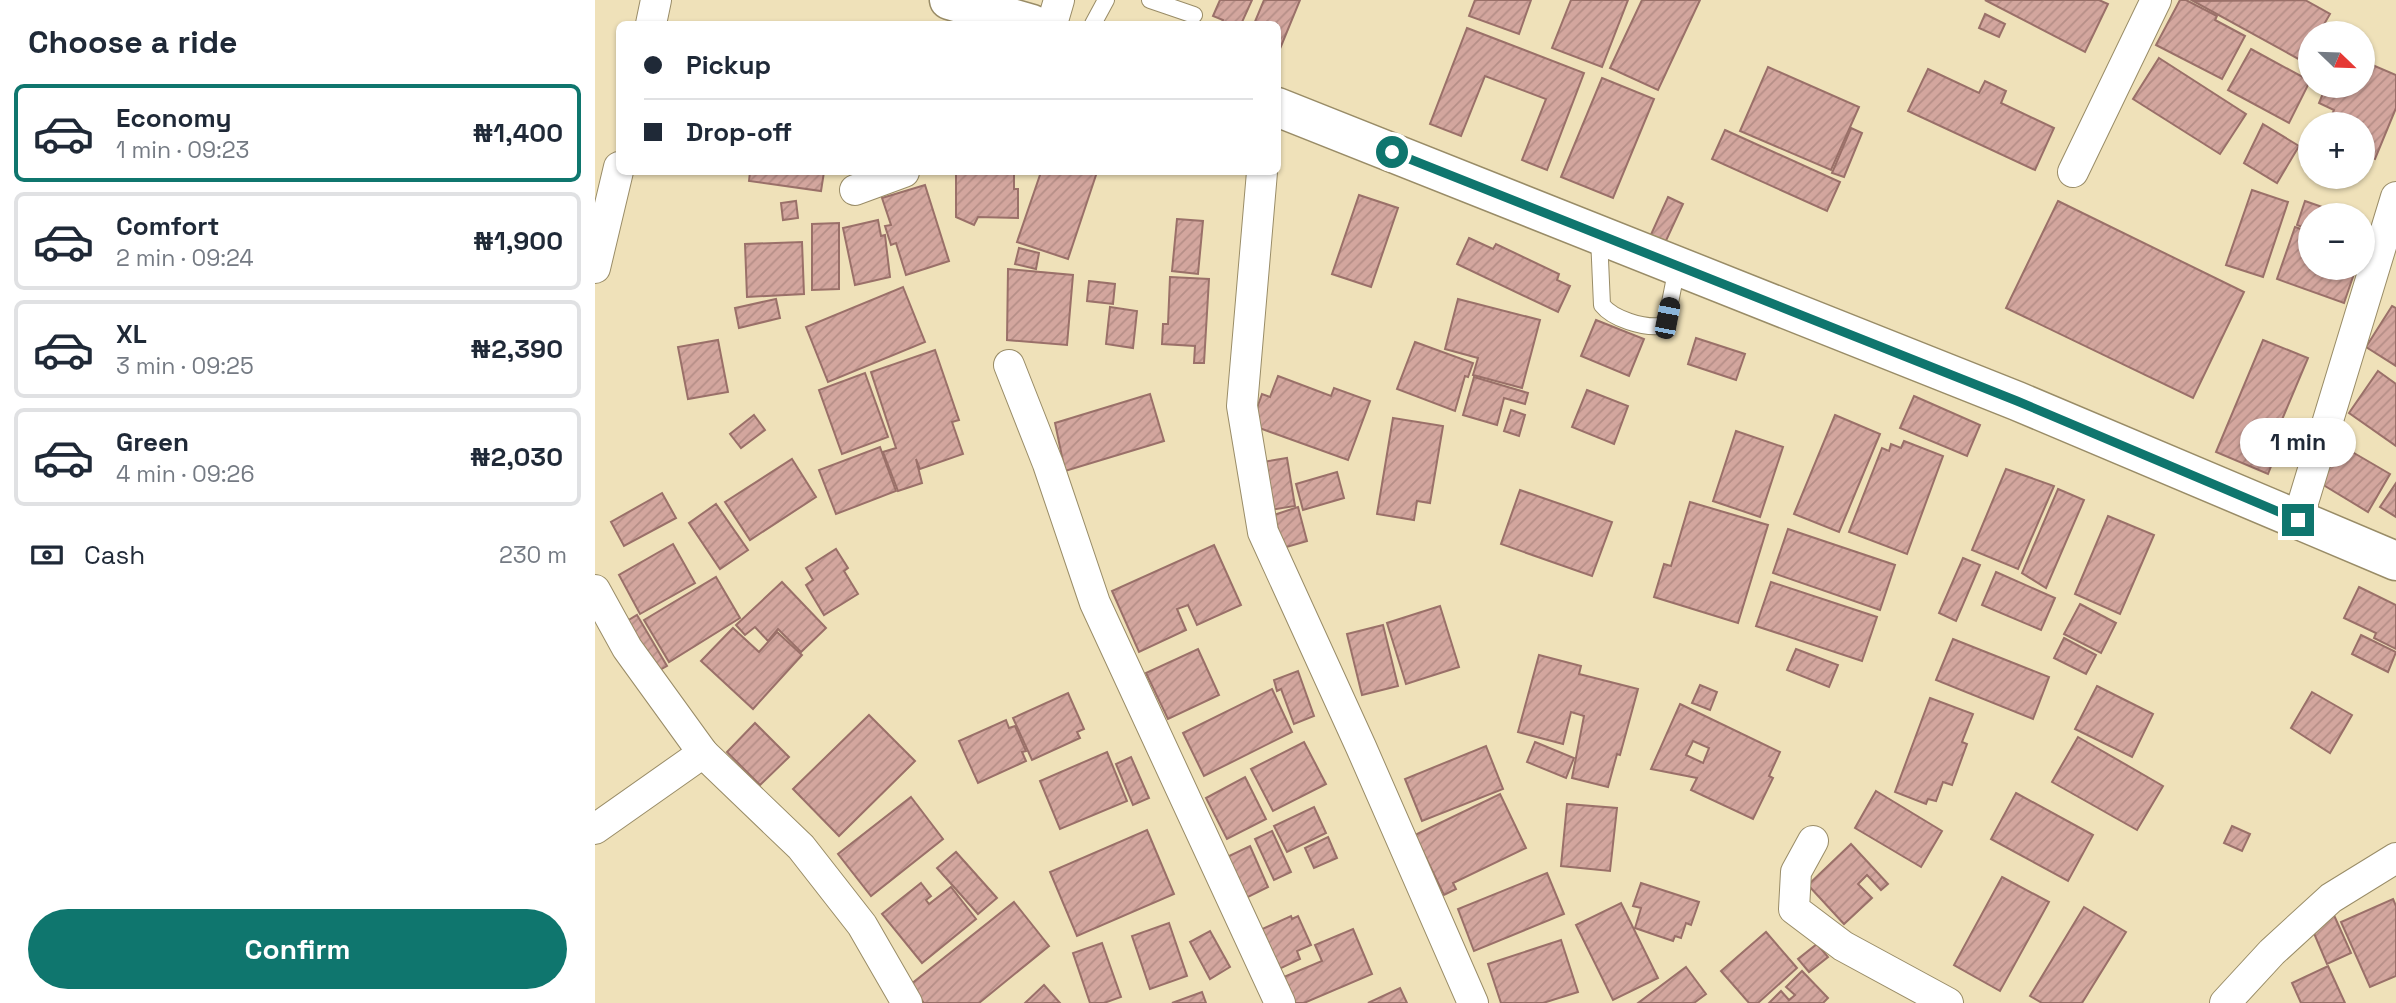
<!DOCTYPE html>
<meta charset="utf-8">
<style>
body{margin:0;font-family:"Space Grotesk",sans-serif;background:#f6f6f7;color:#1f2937;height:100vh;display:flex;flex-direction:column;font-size:26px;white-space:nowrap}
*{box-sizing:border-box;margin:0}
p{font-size:23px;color:#747a83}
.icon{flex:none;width:38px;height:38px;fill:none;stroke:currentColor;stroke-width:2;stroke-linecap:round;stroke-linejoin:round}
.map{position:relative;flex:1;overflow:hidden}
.panel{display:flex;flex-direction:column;background:#fff;width:595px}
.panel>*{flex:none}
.top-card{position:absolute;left:21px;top:21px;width:665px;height:154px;border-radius:10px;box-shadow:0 2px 5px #0004;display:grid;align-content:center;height:154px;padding:0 28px;background:#fff}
.needle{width:46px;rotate:113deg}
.buttons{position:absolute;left:1703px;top:21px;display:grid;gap:14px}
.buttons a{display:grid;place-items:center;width:77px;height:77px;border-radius:50%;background:#fff;box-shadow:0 2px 5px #0004;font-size:35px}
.end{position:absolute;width:32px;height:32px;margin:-16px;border:9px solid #0f766e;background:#fff;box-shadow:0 0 0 4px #fff}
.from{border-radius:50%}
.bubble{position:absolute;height:49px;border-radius:24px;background:#fff;box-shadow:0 2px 5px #0004;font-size:23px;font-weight:800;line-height:49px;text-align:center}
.car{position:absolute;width:21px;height:42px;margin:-21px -10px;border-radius:9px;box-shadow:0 0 5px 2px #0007;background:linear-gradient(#222 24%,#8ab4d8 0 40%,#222 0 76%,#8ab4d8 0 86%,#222 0)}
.top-card b{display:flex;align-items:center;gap:24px;height:66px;font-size:26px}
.top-card b+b{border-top:2px solid #e0e1e3}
.top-card i{width:18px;height:18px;background:#1f2937}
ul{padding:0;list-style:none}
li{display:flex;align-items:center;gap:21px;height:98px;margin:0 14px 10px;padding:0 14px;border:4px solid #e0e1e3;border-radius:10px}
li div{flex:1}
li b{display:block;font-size:26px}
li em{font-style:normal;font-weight:800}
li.selected{border-color:#0f766e}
li>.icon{width:63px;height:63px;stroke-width:1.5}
h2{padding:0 28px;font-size:32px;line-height:84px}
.pay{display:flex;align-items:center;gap:18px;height:77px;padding:0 28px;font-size:26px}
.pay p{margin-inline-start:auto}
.cta{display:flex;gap:14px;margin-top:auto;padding:14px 28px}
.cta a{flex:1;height:80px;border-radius:42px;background:#0f766e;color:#fff;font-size:28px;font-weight:800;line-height:80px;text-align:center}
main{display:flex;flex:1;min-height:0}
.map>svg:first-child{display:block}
.building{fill:url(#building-hatch);stroke:#9a7069;stroke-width:2;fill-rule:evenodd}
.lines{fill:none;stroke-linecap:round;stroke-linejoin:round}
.lane-casing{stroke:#998c67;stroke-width:18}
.street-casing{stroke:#998c67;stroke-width:32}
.secondary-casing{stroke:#998c67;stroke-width:41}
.lane{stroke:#fff;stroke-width:16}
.street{stroke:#fff;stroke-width:30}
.secondary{stroke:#fff;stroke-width:38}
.route{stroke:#0f766e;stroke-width:9}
</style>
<main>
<section class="panel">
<h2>Choose a ride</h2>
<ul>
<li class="selected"><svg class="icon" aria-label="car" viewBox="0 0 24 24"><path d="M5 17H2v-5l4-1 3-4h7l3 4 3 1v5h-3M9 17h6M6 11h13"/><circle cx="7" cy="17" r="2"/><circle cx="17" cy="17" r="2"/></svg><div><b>Economy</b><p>1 min · 09:23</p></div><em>₦1,400</em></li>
<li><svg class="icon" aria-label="car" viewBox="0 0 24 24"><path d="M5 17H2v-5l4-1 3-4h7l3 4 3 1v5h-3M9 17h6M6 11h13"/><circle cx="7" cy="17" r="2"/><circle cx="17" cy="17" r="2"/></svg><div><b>Comfort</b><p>2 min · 09:24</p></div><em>₦1,900</em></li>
<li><svg class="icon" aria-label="car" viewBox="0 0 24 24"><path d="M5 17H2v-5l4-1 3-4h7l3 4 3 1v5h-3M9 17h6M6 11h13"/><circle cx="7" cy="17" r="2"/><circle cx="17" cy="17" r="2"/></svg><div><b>XL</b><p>3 min · 09:25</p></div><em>₦2,390</em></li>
<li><svg class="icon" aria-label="car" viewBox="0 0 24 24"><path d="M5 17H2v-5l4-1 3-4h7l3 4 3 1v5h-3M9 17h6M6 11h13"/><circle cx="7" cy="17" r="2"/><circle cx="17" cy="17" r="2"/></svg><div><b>Green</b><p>4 min · 09:26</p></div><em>₦2,030</em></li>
</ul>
<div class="pay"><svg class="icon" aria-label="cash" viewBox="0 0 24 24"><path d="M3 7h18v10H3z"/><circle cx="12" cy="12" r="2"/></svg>Cash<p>230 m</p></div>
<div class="cta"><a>Confirm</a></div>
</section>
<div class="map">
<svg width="1801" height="1003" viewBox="0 0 1801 1003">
<defs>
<pattern id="building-hatch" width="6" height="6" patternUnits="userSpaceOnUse" patternTransform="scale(1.75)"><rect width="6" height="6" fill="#d3a69e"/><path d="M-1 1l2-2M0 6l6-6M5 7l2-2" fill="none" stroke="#b58e87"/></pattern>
</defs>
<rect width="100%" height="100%" fill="#efe1b9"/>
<g class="building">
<polygon points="625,0 657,0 647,22 654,24 626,24 628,20 618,16"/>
<polygon points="669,0 705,0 682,56 682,24 659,24"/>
<polygon points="880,0 936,0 924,34 874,16"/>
<polygon points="976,0 1033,0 1007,67 957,48"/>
<polygon points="1047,0 1105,0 1063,90 1015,68"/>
<polygon points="1390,0 1504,0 1513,4 1490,52"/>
<polygon points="1585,0 1591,0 1622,16 1620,20 1650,36 1627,79 1561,45"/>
<polygon points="1710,0 1735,14 1724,33 1715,33 1715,50 1709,62 1598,1"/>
<polygon points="1390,14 1410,24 1404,37 1384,28"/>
<polygon points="872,28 989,73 952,170 927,160 951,99 890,76 866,136 835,124"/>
<polygon points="1656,49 1715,81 1694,123 1633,90"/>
<polygon points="1564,58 1651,114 1625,154 1538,99"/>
<polygon points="1768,61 1801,75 1801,108 1780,159 1768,154 1768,124 1733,124 1739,110 1724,103 1731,86 1768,86"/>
<polygon points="1173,67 1264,107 1236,170 1145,131"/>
<polygon points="1333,69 1384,93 1390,81 1411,91 1406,103 1459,128 1440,170 1313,111"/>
<polygon points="1007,78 1059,99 1018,198 966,177"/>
<polygon points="1668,124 1704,146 1682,183 1649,163"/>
<polygon points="1256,128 1267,133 1249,177 1237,173"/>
<polygon points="1130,130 1245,182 1232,211 1117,159"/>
<polygon points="155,172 229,172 226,191 154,181"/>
<polygon points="361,172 419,172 419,189 423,189 423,218 383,217 379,225 361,217"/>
<polygon points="446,172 502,172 473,259 422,242"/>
<polygon points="330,185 354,261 311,275 301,243 296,245 290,226 296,225 287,198"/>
<polygon points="1657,190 1693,202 1668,277 1631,265"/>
<polygon points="764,195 803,208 776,287 737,274"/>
<polygon points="1073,197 1088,204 1069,245 1054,239"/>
<polygon points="201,201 203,218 188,220 186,203"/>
<polygon points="1463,201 1649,292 1598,398 1411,308"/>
<polygon points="1710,201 1750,215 1715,215 1715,230 1702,225"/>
<polygon points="582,219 608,221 603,274 577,271"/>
<polygon points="283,220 286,236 290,235 295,277 260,285 248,228"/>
<polygon points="244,223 244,289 217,290 217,224"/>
<polygon points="1700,227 1715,232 1715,268 1761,268 1749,303 1682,279"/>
<polygon points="874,238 898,249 901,244 964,274 962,280 975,286 963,312 862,264"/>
<polygon points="207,242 209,294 152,297 150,244"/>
<polygon points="424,248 444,253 441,269 420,264"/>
<polygon points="413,269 478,275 472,345 412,340"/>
<polygon points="575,277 614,279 609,363 599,363 600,346 567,344 568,324 573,324"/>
<polygon points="494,281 520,284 518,304 492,301"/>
<polygon points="308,287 330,342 233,382 211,327"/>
<polygon points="181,299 185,318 144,328 140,308"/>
<polygon points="863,299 945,320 927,388 878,375 883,358 850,349"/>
<polygon points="1797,306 1801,308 1801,366 1771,347"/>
<polygon points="515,307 542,311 538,348 511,344"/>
<polygon points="1001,320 1049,339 1034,376 986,356"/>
<polygon points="1101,338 1150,354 1141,380 1093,364"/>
<polygon points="123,340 133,392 93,399 83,347"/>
<polygon points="1668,340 1713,358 1675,448 1682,451 1673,474 1621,452"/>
<polygon points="820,342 878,363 873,377 870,376 860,411 802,389"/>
<polygon points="340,350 364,420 357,422 368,454 325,469 321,459 327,483 303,491 288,452 301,448 276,372"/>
<polygon points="1783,371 1801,384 1801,446 1754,413"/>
<polygon points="270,373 293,437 247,454 224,390"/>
<polygon points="683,376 736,396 739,388 775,401 753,460 656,425 667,394 675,397"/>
<polygon points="879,377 933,393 930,404 909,398 902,425 868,415"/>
<polygon points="992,390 1033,406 1019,444 977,427"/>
<polygon points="555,394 569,441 470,471 460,423"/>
<polygon points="1319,396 1385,425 1372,456 1305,428"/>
<polygon points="916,410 930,415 924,436 909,431"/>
<polygon points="159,415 170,430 146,448 135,434"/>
<polygon points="1240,415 1285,434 1244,532 1199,514"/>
<polygon points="798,418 848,426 835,503 822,501 819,520 782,514"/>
<polygon points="1141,431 1188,447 1165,517 1118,501"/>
<polygon points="1309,441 1348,456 1312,554 1254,532 1287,448 1294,451 1296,444 1306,448"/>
<polygon points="1747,446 1795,474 1773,512 1725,483"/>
<polygon points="285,447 301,491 241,514 224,470"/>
<polygon points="692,458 700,506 668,511 661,463"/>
<polygon points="197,459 221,497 155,540 130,502"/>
<polygon points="1411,469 1459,486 1423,569 1377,550"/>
<polygon points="742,472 749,498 708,510 701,484"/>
<polygon points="1801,483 1801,517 1785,507"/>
<polygon points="1463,489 1489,500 1451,588 1427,573"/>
<polygon points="925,490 1017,522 997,576 906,544"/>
<polygon points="67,493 81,518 29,546 16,522"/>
<polygon points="1095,502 1173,525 1143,623 1059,597 1069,564 1076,566"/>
<polygon points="121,504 153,550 125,569 94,523"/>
<polygon points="703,507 712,541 688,548 679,515"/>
<polygon points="1513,516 1559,535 1525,614 1480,594"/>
<polygon points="1193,529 1300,565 1285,610 1178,573"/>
<polygon points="78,544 100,583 45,614 24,575"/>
<polygon points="619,545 646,605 602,625 593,605 582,609 591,630 544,652 517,591"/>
<polygon points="241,549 253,568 249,571 263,594 229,615 211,585 218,580 211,568"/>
<polygon points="1368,558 1385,565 1361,621 1344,613"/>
<polygon points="1401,572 1460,598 1446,630 1387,605"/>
<polygon points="121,577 145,618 74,662 49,620"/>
<polygon points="187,582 231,628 206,652 183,629 173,641 160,627 150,635 141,625"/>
<polygon points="1176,582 1282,617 1267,661 1161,626"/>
<polygon points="1764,587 1801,605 1801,649 1779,638 1781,633 1749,618"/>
<polygon points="1485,604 1521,623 1506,653 1469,634"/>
<polygon points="845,606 864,667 811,684 792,623"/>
<polygon points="42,615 72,666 56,675 27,624"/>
<polygon points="788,625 803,686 767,695 752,634"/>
<polygon points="138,628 164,652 182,632 207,655 158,709 106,661"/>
<polygon points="1766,635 1801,652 1793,672 1757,654"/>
<polygon points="1469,638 1501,655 1491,674 1459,658"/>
<polygon points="1358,639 1454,677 1438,719 1341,680"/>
<polygon points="603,649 624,695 573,719 551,673"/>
<polygon points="1201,649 1243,665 1234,687 1192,670"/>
<polygon points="944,655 986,666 984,674 1043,689 1025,755 1022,754 1013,787 977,778 989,716 976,712 968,744 923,732"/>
<polygon points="703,671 719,716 699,724 686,689 682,691 679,680"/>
<polygon points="1105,685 1122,692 1115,710 1097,703"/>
<polygon points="1502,686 1558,714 1537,757 1480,729"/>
<polygon points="677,689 697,732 609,776 588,733"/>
<polygon points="1717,692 1757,715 1735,753 1696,728"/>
<polygon points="473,693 489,729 482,732 485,738 437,760 418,718"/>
<polygon points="1335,698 1378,714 1367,742 1372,744 1357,785 1348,782 1341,801 1333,799 1331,804 1300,792"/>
<path d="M1085 704 1185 752 1174 776 1178 778 1158 819 1096 790 1102 778 1056 769ZM1098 741 1114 748 1108 763 1091 755Z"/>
<polygon points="274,715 320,761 244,836 198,789"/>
<polygon points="411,720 414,728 420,726 431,751 427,752 431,761 383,783 364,741"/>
<polygon points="160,723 194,757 165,785 132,752"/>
<polygon points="1483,737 1568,786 1542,830 1457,782"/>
<polygon points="709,742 731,784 678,811 656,769"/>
<polygon points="940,742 979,758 971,778 932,762"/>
<polygon points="891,746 908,789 827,821 810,779"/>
<polygon points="512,752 532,801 465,829 445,781"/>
<polygon points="536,757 554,798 538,805 521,764"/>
<polygon points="650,777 671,819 632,839 611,798"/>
<polygon points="1281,791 1347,831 1326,867 1260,828"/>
<polygon points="1421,793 1498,835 1473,881 1396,839"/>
<polygon points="905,794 931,848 858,883 861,889 849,895 820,835"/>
<polygon points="316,797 348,839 276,896 243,854"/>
<polygon points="972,804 1022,808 1015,871 966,866"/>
<polygon points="719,807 731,833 692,852 679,826"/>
<polygon points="1637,826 1655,834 1647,851 1629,843"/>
<polygon points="552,830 579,894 482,936 455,872"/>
<polygon points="677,831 696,872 679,880 660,839"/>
<polygon points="733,837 742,858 719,868 710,848"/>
<polygon points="1256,844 1293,884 1286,890 1272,875 1263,884 1277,898 1249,924 1213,885"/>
<polygon points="655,846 673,887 651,898 632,857"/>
<polygon points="361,852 402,898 383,914 342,868"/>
<polygon points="952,873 969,914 879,951 863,909"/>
<polygon points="1407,877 1454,902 1405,991 1359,965"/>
<polygon points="326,883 336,896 331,900 334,904 356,887 381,919 327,963 287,914"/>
<polygon points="1046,883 1104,902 1096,925 1091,923 1086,938 1080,936 1078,941 1040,928 1046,908 1038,906"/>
<polygon points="1798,899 1801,906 1801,976 1775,987 1746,922"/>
<polygon points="419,902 454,946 384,1003 329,1003 315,985"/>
<polygon points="1026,903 1063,978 1018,1000 981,925"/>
<polygon points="1489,907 1531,932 1487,1003 1447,1003 1435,996"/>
<polygon points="1738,913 1756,953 1732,964 1715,924"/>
<polygon points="696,916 697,919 703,916 716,945 702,951 705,959 680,971 663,931"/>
<polygon points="574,923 592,976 555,989 537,936"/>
<polygon points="758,929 777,974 709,1003 694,1003 684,979 727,961 720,945"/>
<polygon points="615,931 635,967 615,979 595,942"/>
<polygon points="1171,932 1202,968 1163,1003 1154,1003 1126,971"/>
<polygon points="966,940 983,992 948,1003 906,1003 893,964"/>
<polygon points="507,943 526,997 509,1003 495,1003 478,953"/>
<polygon points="1222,944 1233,957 1214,972 1203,959"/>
<polygon points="1733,966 1750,1003 1706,1003 1697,983"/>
<polygon points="1091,967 1111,994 1099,1003 1043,1003"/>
<polygon points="1207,971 1233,998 1228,1003 1174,1003 1186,991 1194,1000 1200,995 1191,987"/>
<polygon points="449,985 465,1003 430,1003"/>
<polygon points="805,988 812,1003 773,1003"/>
<polygon points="607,992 611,1003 577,1003"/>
</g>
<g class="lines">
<defs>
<g id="lane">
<polyline points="555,0 599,15"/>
<polyline points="498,24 511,0"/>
<path d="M1004 237 1007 305C1018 319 1048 328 1066 326L1072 318 1082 267"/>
</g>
<g id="street">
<polyline points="56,24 61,0"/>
<polyline points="457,24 464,0"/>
<polyline points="667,172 647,406 668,532 766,747 878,1003"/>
<polyline points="1478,172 1561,0"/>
<polyline points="260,190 309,172"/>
<polyline points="0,268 24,167"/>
<polyline points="414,365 453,464 500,603 685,1003"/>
<polyline points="1703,519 1801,197"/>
<polyline points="0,590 32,648 108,753 206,847 267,925 312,1003"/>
<polyline points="0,829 108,753"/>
<polyline points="1218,841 1201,872 1199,909 1248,946 1353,1003"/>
<polyline points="1630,1003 1677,952 1736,898 1801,858"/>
</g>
<g id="secondary">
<polyline points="354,0 437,24"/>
<polyline points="682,107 1422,401 1801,561"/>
</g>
</defs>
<use href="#lane" class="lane-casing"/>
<use href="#street" class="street-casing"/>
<use href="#secondary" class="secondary-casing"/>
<use href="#lane" class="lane"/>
<use href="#street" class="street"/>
<use href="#secondary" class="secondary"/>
</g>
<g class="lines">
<polyline class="route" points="797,152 1422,401 1703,520"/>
</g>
</svg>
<div class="buttons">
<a><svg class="needle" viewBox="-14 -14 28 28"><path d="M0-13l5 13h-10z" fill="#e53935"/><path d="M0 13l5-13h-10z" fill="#747a83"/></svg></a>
<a>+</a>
<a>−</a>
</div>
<i class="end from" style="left:797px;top:152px"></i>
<i class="end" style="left:1703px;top:520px"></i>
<div class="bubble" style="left:1645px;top:418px;width:116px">1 min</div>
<i class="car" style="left:1072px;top:318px;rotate:11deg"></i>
<div class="top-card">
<b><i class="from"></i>Pickup</b>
<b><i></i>Drop-off</b>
</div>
</div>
</main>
